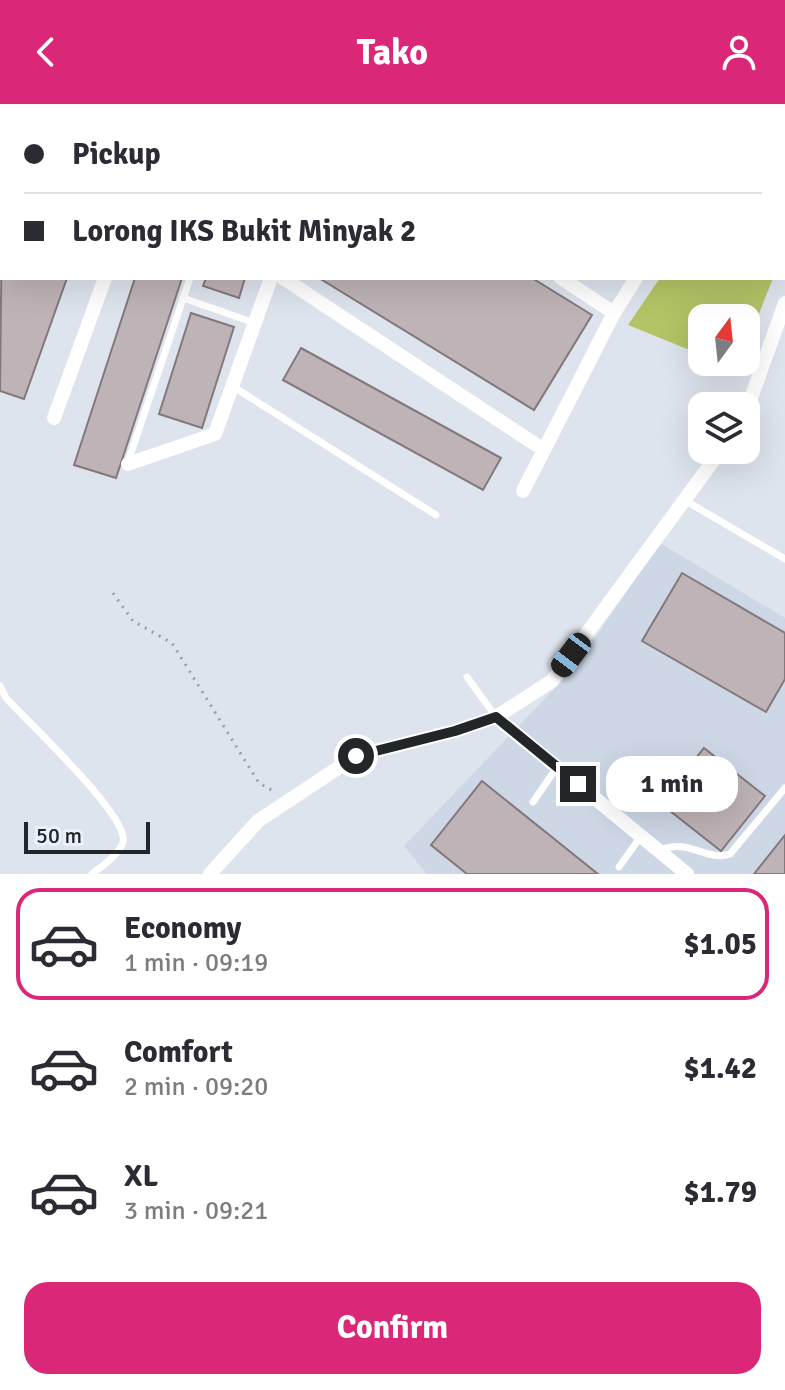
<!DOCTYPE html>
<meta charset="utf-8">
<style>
body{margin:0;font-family:Signika,sans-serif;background:#f2f2f3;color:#2b2b33;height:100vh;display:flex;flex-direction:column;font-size:30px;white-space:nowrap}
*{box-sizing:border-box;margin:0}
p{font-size:26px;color:#7c7c81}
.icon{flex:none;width:44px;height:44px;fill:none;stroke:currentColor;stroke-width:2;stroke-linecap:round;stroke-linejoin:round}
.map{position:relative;height:770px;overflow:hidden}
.details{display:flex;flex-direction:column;background:#fff;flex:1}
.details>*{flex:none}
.top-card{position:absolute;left:0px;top:0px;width:786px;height:176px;box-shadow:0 8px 32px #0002;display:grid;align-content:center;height:176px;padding:0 24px;background:#fff}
.needle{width:52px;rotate:15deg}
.buttons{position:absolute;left:688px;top:200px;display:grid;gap:16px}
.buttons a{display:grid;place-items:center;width:72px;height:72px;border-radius:16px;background:#fff;box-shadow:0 8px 32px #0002;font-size:40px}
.scale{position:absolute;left:24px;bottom:20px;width:126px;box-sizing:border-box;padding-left:8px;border:4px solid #232629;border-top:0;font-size:22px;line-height:28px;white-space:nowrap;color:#232629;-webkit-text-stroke:6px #ebf1fa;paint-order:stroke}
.end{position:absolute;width:36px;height:36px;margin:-18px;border:10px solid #232629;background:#fff;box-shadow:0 0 0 4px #fff}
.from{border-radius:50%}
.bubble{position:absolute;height:56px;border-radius:24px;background:#fff;box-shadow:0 8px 32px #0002;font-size:26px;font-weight:700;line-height:56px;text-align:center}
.car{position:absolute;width:24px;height:48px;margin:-24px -12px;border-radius:10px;box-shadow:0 0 6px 2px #0007;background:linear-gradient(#222 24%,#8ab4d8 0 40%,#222 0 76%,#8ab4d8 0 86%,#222 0)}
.top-card b{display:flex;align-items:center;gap:28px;height:76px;font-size:30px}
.top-card b+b{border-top:2px solid #e1e1e2}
.top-card i{width:20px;height:20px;background:#2b2b33}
ul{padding:14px 0 0;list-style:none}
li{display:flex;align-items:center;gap:24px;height:112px;margin:0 16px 12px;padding:0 8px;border:4px solid transparent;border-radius:24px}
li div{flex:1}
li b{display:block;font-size:30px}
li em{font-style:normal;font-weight:700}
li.on{border-color:#db2777}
li>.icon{width:72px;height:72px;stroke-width:1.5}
.primary-button{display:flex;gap:16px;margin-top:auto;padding:16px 24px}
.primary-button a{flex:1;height:92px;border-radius:24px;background:#db2777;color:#fff;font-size:32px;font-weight:700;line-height:92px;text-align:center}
header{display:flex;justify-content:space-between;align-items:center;height:104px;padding:0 24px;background:#db2777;color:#fff;font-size:36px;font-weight:700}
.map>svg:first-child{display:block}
.built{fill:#cdd7e6}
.green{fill:#b3c466}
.building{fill:#beb3b6;stroke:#83787b;stroke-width:2}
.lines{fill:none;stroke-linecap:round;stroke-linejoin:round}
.path{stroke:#999fa6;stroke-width:3;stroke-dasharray:2 6;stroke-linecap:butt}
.service{stroke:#fff;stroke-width:7}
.minor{stroke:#fff;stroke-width:14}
.route{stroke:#232629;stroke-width:10}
</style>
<header><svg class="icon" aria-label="back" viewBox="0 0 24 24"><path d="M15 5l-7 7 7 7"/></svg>Tako<svg class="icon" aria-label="person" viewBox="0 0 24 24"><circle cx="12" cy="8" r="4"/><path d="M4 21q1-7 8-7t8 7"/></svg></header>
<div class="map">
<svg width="785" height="770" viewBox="0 0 785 770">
<rect width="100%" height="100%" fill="#dde4ed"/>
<polygon class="built" points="660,439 785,514 785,770 427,770 404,742 575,563"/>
<polygon class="green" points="660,174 773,174 746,243 746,214 702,214 702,251 628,221"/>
<g class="building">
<polygon points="38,0 126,0 128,1 38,2"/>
<polygon points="2,104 2,174 67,174 24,295 0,287"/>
<polygon points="135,174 182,174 116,374 74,361"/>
<polygon points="206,174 245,174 239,194 203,182"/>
<polygon points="319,174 532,174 592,211 534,306"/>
<polygon points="191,209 234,223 202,324 159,310"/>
<polygon points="301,244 501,354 483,386 283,276"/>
<polygon points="682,469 785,529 785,575 766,608 642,537"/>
<polygon points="704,644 765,692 721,747 660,699"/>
<polygon points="482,677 598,770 467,770 431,741"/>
<polygon points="785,731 785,770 754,770"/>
</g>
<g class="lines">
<polyline class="path" points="113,489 133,517 172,539 259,679 275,688"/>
<g class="service">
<polyline points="428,0 431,2"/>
<polyline points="247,2 247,0"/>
<polyline points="367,2 368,0"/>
<polyline points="183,194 255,219"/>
<polyline points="232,282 436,411"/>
<polyline points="128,358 190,174"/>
<polyline points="686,397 785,455"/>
<polyline points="467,573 496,613"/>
<path d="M0 582 6 594C26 616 130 713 123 738 119 751 102 762 92 770"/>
<polyline points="533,698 557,663"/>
<path d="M661 746C689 734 707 758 730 750L785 684"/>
<polyline points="619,763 641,732"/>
</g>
<g class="minor">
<polyline points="263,0 267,2"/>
<polyline points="553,0 556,2"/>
<polyline points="167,2 168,0"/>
<polyline points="0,8 2,2"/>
<polyline points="784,146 785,147"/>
<polyline points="283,174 544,346"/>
<polyline points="561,174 614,209"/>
<polyline points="746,308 785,199"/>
<polyline points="54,314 105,174"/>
<polyline points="128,360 215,330 271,174"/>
<polyline points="523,387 614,209 636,174"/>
<polyline points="496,613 687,770"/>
<polyline points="210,770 258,717 356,652 455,627 496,613 552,577 721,346"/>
</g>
</g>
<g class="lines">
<polyline class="route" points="356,652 455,627 496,613 578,680"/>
</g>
</svg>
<div class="buttons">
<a><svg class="needle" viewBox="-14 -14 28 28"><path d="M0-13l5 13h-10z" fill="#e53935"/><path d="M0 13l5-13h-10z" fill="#7c7c81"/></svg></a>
<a><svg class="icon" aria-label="layers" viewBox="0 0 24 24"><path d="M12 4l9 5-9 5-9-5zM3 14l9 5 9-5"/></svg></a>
</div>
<div class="scale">50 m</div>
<i class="end from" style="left:356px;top:652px"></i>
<i class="end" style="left:578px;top:680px"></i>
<div class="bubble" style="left:606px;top:652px;width:132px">1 min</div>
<i class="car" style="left:571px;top:551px;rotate:217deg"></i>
<div class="top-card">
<b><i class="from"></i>Pickup</b>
<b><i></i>Lorong IKS Bukit Minyak 2</b>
</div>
</div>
<section class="details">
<ul>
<li class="on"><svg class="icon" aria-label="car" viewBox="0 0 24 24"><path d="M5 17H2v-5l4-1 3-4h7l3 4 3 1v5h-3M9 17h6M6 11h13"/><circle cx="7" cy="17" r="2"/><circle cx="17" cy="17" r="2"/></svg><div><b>Economy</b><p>1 min · 09:19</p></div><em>$1.05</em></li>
<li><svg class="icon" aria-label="car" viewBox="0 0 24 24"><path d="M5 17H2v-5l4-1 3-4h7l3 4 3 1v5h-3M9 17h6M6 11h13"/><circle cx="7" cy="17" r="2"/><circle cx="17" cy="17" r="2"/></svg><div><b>Comfort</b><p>2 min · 09:20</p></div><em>$1.42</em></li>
<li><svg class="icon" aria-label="car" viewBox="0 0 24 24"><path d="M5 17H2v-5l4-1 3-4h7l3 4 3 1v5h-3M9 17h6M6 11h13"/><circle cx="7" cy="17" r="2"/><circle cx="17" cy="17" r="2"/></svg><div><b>XL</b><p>3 min · 09:21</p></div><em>$1.79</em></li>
</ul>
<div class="primary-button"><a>Confirm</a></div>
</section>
